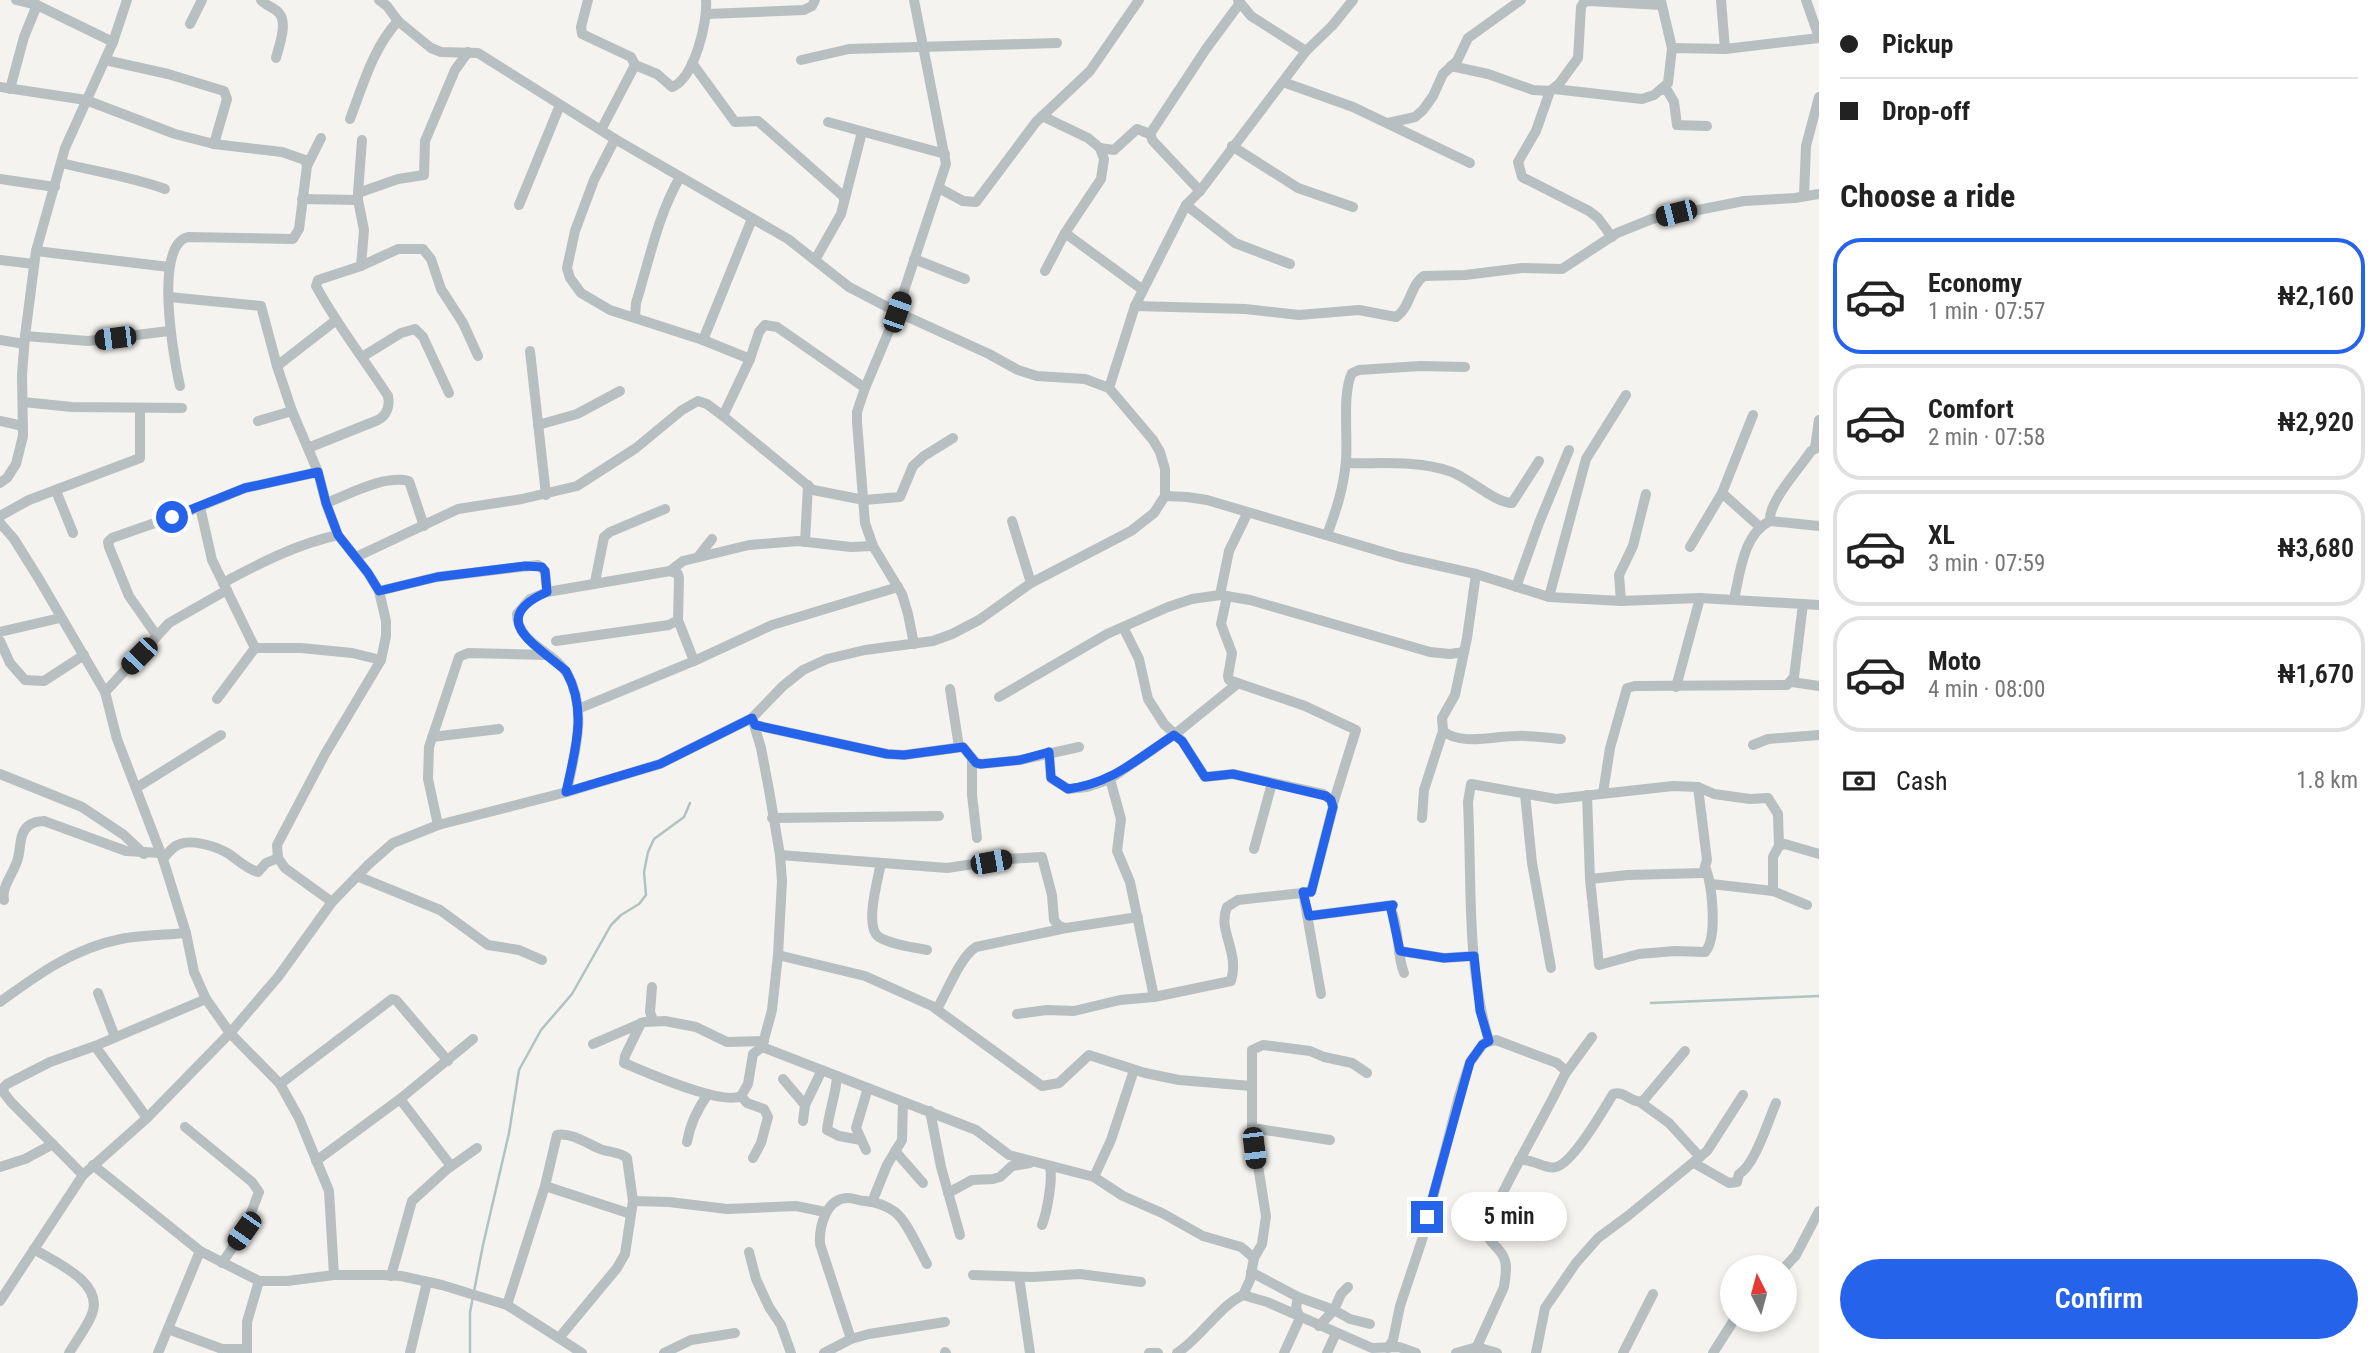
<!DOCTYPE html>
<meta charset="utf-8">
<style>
body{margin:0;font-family:"Roboto Condensed",sans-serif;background:#f2f2f2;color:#222;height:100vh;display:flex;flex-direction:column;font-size:26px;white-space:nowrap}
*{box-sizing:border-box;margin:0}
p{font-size:23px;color:#767676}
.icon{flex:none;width:38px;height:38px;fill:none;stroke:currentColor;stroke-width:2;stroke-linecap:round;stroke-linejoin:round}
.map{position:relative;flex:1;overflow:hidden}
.drawer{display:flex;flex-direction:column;background:#fff;width:560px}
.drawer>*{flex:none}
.guide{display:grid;align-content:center;height:154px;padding:0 21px;background:#fff}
.needle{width:46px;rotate:354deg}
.controls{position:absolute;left:1720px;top:1255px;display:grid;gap:14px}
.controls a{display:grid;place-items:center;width:77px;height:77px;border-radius:50%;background:#fff;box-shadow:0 4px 10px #0003;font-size:35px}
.end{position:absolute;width:32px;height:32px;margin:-16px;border:9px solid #2563eb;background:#fff;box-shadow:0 0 0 4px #fff}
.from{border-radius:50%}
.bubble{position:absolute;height:49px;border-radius:24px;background:#fff;box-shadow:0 4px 10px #0003;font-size:23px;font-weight:600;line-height:49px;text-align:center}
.car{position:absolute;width:21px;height:42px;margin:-21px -10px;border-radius:9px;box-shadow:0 0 5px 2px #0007;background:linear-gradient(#222 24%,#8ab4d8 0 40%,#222 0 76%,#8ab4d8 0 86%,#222 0)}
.guide b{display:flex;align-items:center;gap:24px;height:66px;font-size:26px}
.guide b+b{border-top:2px solid #e0e0e0}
.guide i{width:18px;height:18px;background:#222}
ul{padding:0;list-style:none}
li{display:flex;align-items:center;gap:21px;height:116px;margin:0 14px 10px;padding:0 7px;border:4px solid #e0e0e0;border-radius:28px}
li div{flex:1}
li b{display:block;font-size:26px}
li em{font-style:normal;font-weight:600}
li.on{border-color:#2563eb}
li>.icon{width:63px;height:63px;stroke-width:1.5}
h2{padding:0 21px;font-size:32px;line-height:84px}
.pay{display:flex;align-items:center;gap:18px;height:77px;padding:0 21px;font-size:26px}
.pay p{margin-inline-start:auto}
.primary-button{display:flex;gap:14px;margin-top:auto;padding:14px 21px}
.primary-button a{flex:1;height:80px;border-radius:42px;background:#2563eb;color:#fff;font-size:28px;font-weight:600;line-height:80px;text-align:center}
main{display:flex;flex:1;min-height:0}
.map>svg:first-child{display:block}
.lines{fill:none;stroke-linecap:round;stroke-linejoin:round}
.stream{stroke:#b0c2c2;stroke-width:2.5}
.minor{stroke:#b8bfc0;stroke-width:10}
.route{stroke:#2563eb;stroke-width:9}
</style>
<main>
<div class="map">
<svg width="1819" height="1353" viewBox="0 0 1819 1353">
<rect width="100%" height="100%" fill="#f4f3ef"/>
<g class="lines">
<g class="stream">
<polyline points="1651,1003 1819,996"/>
<polyline points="470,1353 470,1312 483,1245 509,1133 519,1070 541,1030 572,994 611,925 621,915 639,904 646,895 644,872 648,852 654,839 684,817 690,803"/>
</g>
<g class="minor">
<polyline points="16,0 37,5 113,42"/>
<path d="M261 0C266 6 274 7 279 13 288 23 279 46 276 58"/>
<path d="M588 0 581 27 582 34 631 57 635 65 657 74 672 87C694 79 708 22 706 0"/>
<polyline points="1238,0 1251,16 1306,51"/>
<polyline points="1721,0 1725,49"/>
<polyline points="1806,0 1819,37"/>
<polyline points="1661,1 1672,48"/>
<polyline points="707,14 804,10 812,6 815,0"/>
<polyline points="190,24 202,0"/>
<polyline points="105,60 168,74 224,91 227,99 214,144"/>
<polyline points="801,60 849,49 1057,43"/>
<polyline points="692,63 735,122 758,121 843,196 844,199"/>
<polyline points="1451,66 1488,74 1533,90 1550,91"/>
<polyline points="1283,82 1353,107 1470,163"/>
<path d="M0 87 86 100 175 134 214 144 282 152 305 160 307 166 299 229 293 239 188 237C153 245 174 360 180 386"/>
<polyline points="10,89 24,37 37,5"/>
<polyline points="1554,89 1642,99 1654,95 1668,83 1672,48 1725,49 1819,38"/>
<polyline points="1662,90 1667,90 1674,102 1677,125 1707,126"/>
<polyline points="1042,116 1088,138 1100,148 1114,150 1137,129 1150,134"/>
<path d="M350 119C363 85 373 48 398 21"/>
<polyline points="828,122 945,154"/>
<polyline points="1388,123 1415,117 1423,110 1433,96 1443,74 1457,61 1468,38 1521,0"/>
<polyline points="601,130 635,65"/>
<polyline points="615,139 594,180 575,231 567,268 570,278 581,293 610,310 703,340 750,359"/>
<polyline points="1232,146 1298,188 1353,207"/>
<path d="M62 163C97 172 132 177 165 189"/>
<polyline points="307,166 321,138"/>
<polyline points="0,179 55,187"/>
<polyline points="939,188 963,201 976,202 1036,122 1090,71 1139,0"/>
<polyline points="1200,191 1153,141 1150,134 1206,49 1240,3"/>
<polyline points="358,193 362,140"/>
<polyline points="1804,196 1806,146 1819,97"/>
<polyline points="302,199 358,200 358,193 398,179 424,175 425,141 455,70 468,52"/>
<polyline points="358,200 364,230 361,266"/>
<polyline points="519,205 560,105"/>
<polyline points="1186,205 1235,243 1290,264"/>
<polyline points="1065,233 1143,290"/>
<polyline points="1612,237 1598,218 1589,211 1522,177 1518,162 1536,131 1550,91 1559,84 1578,58 1581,7 1584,2 1589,1 1661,5"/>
<polyline points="36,251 169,267"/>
<polyline points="914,259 965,279"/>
<polyline points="0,260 34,264"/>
<polyline points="815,260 841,214 862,132"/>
<polyline points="1045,271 1065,233 1101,179 1104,159 1100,148"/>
<polyline points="169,297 261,306 277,366 292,411 318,472 326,503 338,535 368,573 379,591 386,621 386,636 381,660 325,754 277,845 278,858 285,868 332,902"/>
<path d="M1135 306 1245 309 1299 315 1359 310 1396 317C1411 307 1410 285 1424 276L1465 275 1522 268 1562 269 1617 233 1652 219 1744 201 1795 198 1819 194"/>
<path d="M635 317 636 303C649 261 658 215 680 177"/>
<polyline points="25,336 88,341 169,331"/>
<polyline points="0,340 24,344"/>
<polyline points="703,340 752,219"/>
<polyline points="530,351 546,495"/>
<polyline points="362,357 401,333 415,329 423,337 449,393"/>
<polyline points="277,366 335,321"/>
<polyline points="1109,388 1135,306 1186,205 1200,191 1306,51 1332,26 1353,0"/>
<polyline points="23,402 72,407 182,408"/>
<polyline points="723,416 750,359 759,332 765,325 777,327 865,388"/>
<polyline points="0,421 23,426"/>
<polyline points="258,421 292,411"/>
<polyline points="538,425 577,414 620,391"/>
<path d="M308 448 378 420C387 415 390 406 388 396 364 359 337 325 316 286L318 280 361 266 398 249H423L431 259 441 289 463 323 478 356"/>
<polyline points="1815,448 1819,420"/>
<path d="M1346 463C1379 464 1418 460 1449 471 1468 477 1495 503 1512 503L1539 461"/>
<polyline points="0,483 7,478 16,464 23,436 22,375 25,336 36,251 65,148 113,42 127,0"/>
<polyline points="56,491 73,533"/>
<polyline points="1722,493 1760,527"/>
<polyline points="1165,496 1187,497 1207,500 1400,557 1476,574 1549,597 1621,601 1700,598 1819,605"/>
<path d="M326 503C350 494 383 475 409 481L424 526"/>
<polyline points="200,507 212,560 255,648 301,648 352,653 381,660"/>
<polyline points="0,516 29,500 140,458 140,408"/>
<polyline points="1012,521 1031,583"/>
<polyline points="1770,521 1819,526"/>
<polyline points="0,523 14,539 39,579 105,692 117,739 163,859 186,933 194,972 206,999 230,1033 280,1084 299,1118 329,1191 334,1275"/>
<path d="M1327 535C1336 511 1344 487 1346 460 1348 437 1342 392 1352 373L1359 370 1420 366 1465 367"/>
<polyline points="805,542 808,485"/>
<polyline points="1690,547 1722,493 1753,415"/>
<polyline points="356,557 458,509 522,499 577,486 636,448 682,410 698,401 707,404 723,416 813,490 864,500 900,497 913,466 924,456 953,438"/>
<polyline points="698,557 712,539"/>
<polyline points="670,571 678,574 679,578 678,620 694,661"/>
<polyline points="595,582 604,537 610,532 665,509"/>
<path d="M223 583C260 563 297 544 338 535"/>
<polyline points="1516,587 1539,523 1569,450"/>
<polyline points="379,591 437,577 538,565 545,571 547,592"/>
<polyline points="1220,595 1229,551 1247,514"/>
<polyline points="1227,596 1221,624 1232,653 1228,676 1229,680 1305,706 1356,730 1333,804"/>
<polyline points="1549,597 1586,459 1626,395"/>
<path d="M1734 599C1740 574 1743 534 1770 521 1768 502 1800 468 1811 451L1819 447"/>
<polyline points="1621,601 1619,575 1633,546 1646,494"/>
<polyline points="0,632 60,618"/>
<polyline points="157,636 129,596 109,547 108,542 112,538 189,511 245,488 318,472"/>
<polyline points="0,641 10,663 25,680 44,681 84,655"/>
<polyline points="556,641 669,625 678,620"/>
<polyline points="914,644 908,614 902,594 873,546 865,523 857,422 857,412 865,388 897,312 946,164 914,0"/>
<polyline points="1792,682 1819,686"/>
<polyline points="1676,687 1700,598"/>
<polyline points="950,689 959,747"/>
<polyline points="105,692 169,623 227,590"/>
<polyline points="999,697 1107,634 1168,607 1192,599 1220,595 1250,600 1430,652 1450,654 1464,652"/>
<polyline points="217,699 255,648"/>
<polyline points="578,709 694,661 772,625 898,587"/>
<polyline points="755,725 887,754 904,755 963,747 976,763 981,764 1020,760 1079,747"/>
<path d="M1443 731C1461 746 1494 736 1516 736 1531 735 1546 738 1561 739"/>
<polyline points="432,737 499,729"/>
<polyline points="1753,745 1768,739 1819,735"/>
<polyline points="1049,752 1051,778 1068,789 1087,787 1110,779 1174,735 1237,684"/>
<polyline points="972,758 972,795 977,838"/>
<polyline points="0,774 82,807 124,835 144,854"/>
<polyline points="1110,779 1121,819 1117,851 1130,882 1154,997"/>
<polyline points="136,788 221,735"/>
<path d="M567 792C574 754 588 712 568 675 555 651 518 645 517 614L530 599 547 592 670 571 683 561 749 545 798 541 851 547 873 546"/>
<polyline points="1603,793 1610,748 1627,688 1635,686 1787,685 1794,677 1803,604"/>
<polyline points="1525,794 1532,863 1551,968"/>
<path d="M1587 795 1590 879 1599 965 1639 954 1675 951 1705 952C1718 938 1712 886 1706 869"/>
<polyline points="772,818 939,816"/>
<polyline points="1422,818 1424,790 1443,731 1442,718 1455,695 1467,638 1476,574"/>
<polyline points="438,825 428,779 429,747 459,657 468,653 547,655"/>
<polyline points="1254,849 1272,783"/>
<polyline points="780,855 947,868 1007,859 1042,857 1052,895 1054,920 1059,926 1066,928"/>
<path d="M163 859C168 853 173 846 180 844 193 839 218 847 229 854 238 860 247 869 258 872L266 863 278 858"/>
<path d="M881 863C878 879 864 927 879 937 892 945 913 947 927 950"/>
<polyline points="357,876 440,910 488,945 519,950 542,960"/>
<polyline points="1590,879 1628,875 1703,873 1707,860 1698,787"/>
<polyline points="1711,884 1773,891 1807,905"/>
<polyline points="1773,891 1773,857 1779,846 1785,844 1819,854"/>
<polyline points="1303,892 1321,994"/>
<path d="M4 900C1 886 15 872 18 858 21 847 19 834 28 826 33 822 39 821 44 821L126 851 161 853"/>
<path d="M1309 916 1393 905 1391 909C1400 929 1396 953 1404 973"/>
<polyline points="1400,951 1444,958 1474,956"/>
<polyline points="778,955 865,976 932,1006 1042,1086 1059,1083 1089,1055 1145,1073 1179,1080 1251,1086"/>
<polyline points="652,987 650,1012 653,1020"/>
<polyline points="98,993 115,1037"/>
<path d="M0 1002C37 975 74 948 121 939 142 935 165 935 186 933"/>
<path d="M937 1009C947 992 960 957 976 947L1066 928 1138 917"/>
<path d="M1017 1014 1047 1010 1074 1011 1120 1000 1154 997 1231 981C1240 951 1217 931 1227 907L1238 900 1311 892 1333 807 1331 800 1323 794 1233 774 1205 777 1182 741 1164 724 1148 699 1139 659 1123 627"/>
<path d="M641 1023 625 1056 624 1063C646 1072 721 1106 741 1096L748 1084 753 1054 762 1047 772 1010 778 955 782 881 780 855 769 790 761 748 752 718"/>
<path d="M1489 1041C1466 964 1472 881 1468 802L1471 784 1556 799 1673 786 1698 787 1714 794 1750 799 1768 798 1778 814 1779 846"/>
<polyline points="593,1044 644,1022 665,1021 696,1027 727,1042 764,1041"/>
<polyline points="762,1047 976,1130 1009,1155 1094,1177 1123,1196 1162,1213 1203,1236 1241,1247 1254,1258"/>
<polyline points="1565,1074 1592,1037"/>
<path d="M837 1076C836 1095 829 1111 827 1130L839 1136 861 1140"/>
<polyline points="783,1079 805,1105"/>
<polyline points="280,1084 392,999 396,1000 448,1061"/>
<polyline points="741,1096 747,1103 764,1109 768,1117 761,1143 753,1158"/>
<polyline points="400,1099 451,1166"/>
<polyline points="1640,1102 1669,1123 1700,1157"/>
<polyline points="930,1111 941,1167 960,1235"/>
<polyline points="147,1118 95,1046 206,999"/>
<polyline points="803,1121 805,1105 822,1070"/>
<polyline points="185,1127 252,1182 259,1192 244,1231 222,1263"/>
<polyline points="1252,1128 1330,1140"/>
<path d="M687 1142C690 1124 698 1108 708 1094"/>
<polyline points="866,1150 856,1128 868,1088"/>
<polyline points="895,1151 923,1183"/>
<path d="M1519 1160C1533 1158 1545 1170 1556 1167 1573 1163 1604 1109 1613 1094 1625 1090 1631 1104 1643 1101L1685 1051"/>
<polyline points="316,1161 400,1099 473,1039"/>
<path d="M1694 1163 1729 1183 1737 1182 1739 1174C1755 1165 1768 1121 1776 1103"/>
<polyline points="93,1165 200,1251 259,1281 287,1281 334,1275 382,1275 401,1276 442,1285 507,1305 582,1353"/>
<polyline points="0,1167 25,1159 53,1144"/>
<polyline points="83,1175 11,1102 4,1093 3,1088 7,1084 50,1062 95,1046"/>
<polyline points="1094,1177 1111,1140 1134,1070"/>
<polyline points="545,1186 631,1214"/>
<polyline points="948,1193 972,1180 993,1179 1000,1177 1012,1166 1030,1163"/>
<polyline points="633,1201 669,1202 727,1209 796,1206 825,1212"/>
<polyline points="872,1202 887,1165 902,1140 903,1102"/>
<path d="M1042 1225C1047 1212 1053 1180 1050 1167"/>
<path d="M34 1249C56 1263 104 1282 92 1314 87 1327 76 1341 69 1353"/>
<polyline points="749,1252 756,1279 769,1307 781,1325 791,1353"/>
<polyline points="1785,1267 1796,1255 1819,1211"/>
<polyline points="1251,1272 1298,1297 1296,1308 1300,1318 1284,1353"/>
<polyline points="973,1275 1033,1277 1080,1274 1141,1282"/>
<polyline points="391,1276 412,1201 446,1170 477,1148"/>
<polyline points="1019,1277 1030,1353"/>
<polyline points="1348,1287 1341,1294 1334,1310 1350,1319 1370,1324"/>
<polyline points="1243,1295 1250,1280 1254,1258 1262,1244 1266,1216 1252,1128 1252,1050 1263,1045 1310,1051 1324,1057 1352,1063 1367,1073"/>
<polyline points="1298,1297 1334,1310 1319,1326"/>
<polyline points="0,1301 83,1175 147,1118 230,1033 278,977 332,902 369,864 393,843 438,825 567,792 660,764 752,718 783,686 803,670 827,659 865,650 933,641 952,634 979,620 1031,583 1131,531 1154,513 1165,496 1165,469 1160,452 1153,440 1109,388 1085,379 1037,376 1018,370 989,354 897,312 849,287 788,239 615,139 478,53 441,52 431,48 398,21 387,6 379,0"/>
<path d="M507 1305 545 1186 557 1135C571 1132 588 1144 600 1149 610 1153 619 1151 627 1158L633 1201 625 1254 617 1268 559 1338"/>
<polyline points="168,1329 222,1349 246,1349"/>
<path d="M851 1339 820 1244C819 1227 826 1198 848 1198 854 1198 859 1201 865 1201 875 1202 887 1206 895 1212 907 1221 919 1250 927 1264"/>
<path d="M1388 1348 1393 1340 1400 1306 1423 1237 1459 1096 1470 1062 1484 1043 1496 1040 1557 1063 1565 1070V1074C1540 1126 1509 1175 1486 1228 1486 1242 1499 1246 1504 1258 1508 1266 1505 1278 1504 1287L1474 1353"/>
<polyline points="945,1352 946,1353"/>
<polyline points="158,1353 200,1251"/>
<polyline points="247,1353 247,1322 259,1281"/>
<polyline points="410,1353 427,1282"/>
<polyline points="664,1353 691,1340 735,1333"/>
<polyline points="824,1353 851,1339 869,1334 945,1322"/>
<polyline points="1149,1353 1158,1353"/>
<path d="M1177 1353C1202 1337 1217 1308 1243 1295L1267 1302 1372 1348 1399 1347 1416 1353"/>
<polyline points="1327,1353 1336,1333"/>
<polyline points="1456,1353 1477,1347 1497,1353"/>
<polyline points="1536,1353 1545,1308 1576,1263 1598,1238 1629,1215 1707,1151 1743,1095"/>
<polyline points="1623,1353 1653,1294"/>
<polyline points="1713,1353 1734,1320"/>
</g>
</g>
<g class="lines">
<path class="route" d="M172 517 245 488 318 472 326 503 338 535 368 573 379 591 437 577 525 566 542 567 545 571 547 592C486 619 536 645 566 671 588 710 575 751 566 792L660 764 752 718 755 725 887 754 904 755 963 747 976 763 981 764 1020 760 1049 752 1051 778 1068 789C1113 783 1137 759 1174 735L1182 741 1205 777 1233 774 1326 796 1331 800 1333 807 1312 889 1311 892H1303L1309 916 1393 905 1391 909 1400 951 1444 958 1474 956 1480 1011 1489 1041 1482 1045 1470 1062 1427 1217"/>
</g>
</svg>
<div class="controls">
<a><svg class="needle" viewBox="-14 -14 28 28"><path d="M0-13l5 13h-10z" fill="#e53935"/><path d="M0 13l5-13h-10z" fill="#767676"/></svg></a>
</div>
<i class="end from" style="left:172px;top:517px"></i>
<i class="end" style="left:1427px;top:1217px"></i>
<div class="bubble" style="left:1451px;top:1192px;width:116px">5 min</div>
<i class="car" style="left:1676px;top:213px;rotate:256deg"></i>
<i class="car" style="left:897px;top:312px;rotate:19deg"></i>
<i class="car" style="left:115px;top:338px;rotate:263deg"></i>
<i class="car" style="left:139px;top:656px;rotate:224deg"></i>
<i class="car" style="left:991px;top:862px;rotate:80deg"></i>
<i class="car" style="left:1254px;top:1148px;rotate:173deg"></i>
<i class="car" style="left:244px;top:1231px;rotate:215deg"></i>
</div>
<section class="drawer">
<div class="guide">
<b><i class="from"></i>Pickup</b>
<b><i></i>Drop-off</b>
</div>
<h2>Choose a ride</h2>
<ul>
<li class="on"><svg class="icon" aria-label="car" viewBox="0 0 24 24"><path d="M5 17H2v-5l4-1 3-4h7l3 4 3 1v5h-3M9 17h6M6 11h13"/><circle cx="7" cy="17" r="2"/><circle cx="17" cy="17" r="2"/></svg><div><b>Economy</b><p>1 min · 07:57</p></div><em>₦2,160</em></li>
<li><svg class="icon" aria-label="car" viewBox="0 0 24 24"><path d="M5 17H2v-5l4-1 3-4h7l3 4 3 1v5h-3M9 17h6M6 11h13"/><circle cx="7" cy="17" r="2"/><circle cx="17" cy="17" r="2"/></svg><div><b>Comfort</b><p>2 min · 07:58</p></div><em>₦2,920</em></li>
<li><svg class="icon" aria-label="car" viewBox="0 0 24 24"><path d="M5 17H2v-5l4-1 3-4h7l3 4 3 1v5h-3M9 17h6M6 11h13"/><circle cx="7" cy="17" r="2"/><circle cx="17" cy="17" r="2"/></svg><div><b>XL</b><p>3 min · 07:59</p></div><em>₦3,680</em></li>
<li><svg class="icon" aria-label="car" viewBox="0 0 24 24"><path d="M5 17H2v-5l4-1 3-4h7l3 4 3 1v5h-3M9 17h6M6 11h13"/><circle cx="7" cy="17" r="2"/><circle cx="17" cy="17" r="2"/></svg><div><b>Moto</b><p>4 min · 08:00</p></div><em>₦1,670</em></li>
</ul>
<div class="pay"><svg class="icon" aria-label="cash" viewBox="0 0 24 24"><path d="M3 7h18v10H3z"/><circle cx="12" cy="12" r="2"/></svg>Cash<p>1.8 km</p></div>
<div class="primary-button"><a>Confirm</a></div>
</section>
</main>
